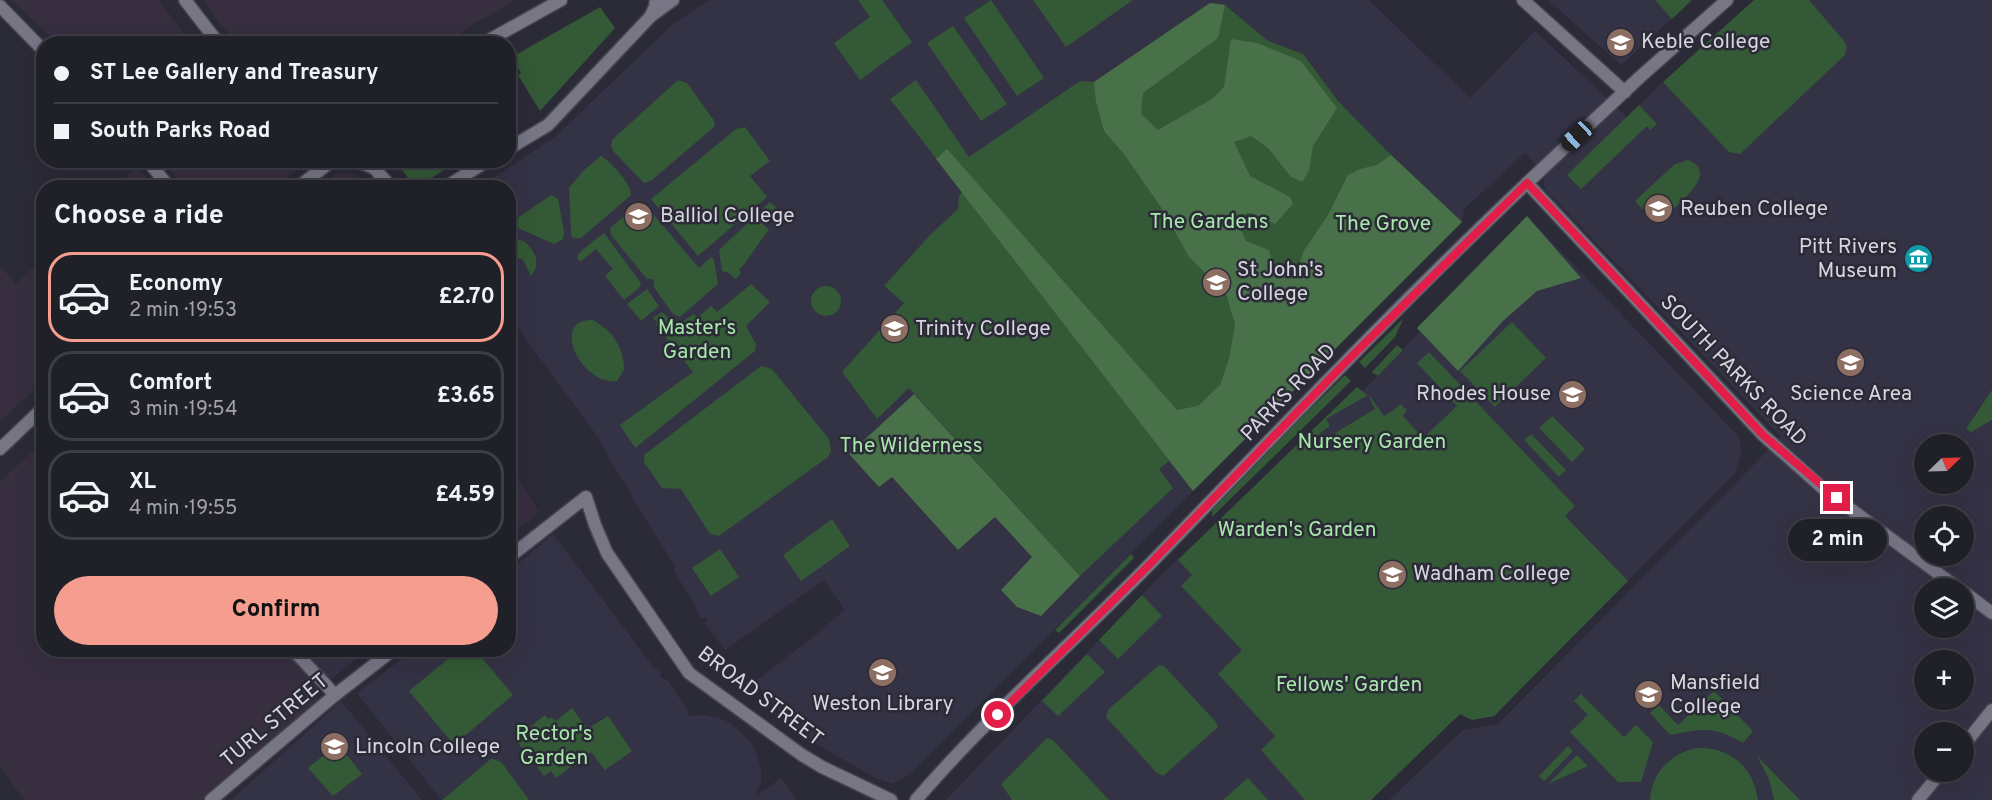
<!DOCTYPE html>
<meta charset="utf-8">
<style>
body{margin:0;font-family:Overpass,sans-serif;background:#2d2d35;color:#f1f3f6;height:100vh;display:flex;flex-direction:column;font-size:22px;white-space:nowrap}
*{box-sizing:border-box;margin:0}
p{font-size:20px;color:#a2a3a8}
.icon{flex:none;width:33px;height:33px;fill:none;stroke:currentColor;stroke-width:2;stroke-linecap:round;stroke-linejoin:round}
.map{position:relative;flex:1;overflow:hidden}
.details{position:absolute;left:36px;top:180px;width:480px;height:477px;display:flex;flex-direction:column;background:#202029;border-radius:24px;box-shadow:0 6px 24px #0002,0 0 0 2px #3d3e46}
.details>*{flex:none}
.banner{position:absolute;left:36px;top:36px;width:480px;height:132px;border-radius:24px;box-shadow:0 6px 24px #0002,0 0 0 2px #3d3e46;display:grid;align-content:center;height:132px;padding:0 18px;background:#202029}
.needle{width:39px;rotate:67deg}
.tools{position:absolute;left:1914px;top:434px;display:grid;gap:12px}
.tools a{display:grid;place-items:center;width:60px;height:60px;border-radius:50%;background:#202029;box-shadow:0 6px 24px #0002,0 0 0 2px #3d3e46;font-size:30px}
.end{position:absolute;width:27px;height:27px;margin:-14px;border:8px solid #e11d48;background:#fff;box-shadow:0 0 0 3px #fff}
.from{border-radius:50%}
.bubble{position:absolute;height:42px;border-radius:21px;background:#202029;box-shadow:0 6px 24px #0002,0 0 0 2px #3d3e46;font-size:20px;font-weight:700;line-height:42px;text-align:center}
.car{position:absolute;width:18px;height:36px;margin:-18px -9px;border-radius:8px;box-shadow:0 0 4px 2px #0007;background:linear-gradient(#222 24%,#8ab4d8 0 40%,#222 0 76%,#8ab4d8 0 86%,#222 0)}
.banner b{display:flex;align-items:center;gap:21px;height:57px;font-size:22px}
.banner b+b{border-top:2px solid #3d3e46}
.banner i{width:15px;height:15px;background:#f1f3f6}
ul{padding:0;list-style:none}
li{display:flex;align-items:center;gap:18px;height:90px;margin:0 12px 9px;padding:0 6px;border:3px solid #3d3e46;border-radius:24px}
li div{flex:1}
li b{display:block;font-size:22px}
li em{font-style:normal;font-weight:700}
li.active{border-color:#f59d8f}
li>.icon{width:54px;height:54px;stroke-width:1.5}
h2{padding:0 18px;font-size:27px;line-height:72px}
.action{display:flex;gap:12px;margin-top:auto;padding:12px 18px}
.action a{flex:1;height:69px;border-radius:36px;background:#f59d8f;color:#111;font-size:24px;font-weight:700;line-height:69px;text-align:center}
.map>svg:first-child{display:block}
.commercial{fill:#372f40}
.built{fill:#343245;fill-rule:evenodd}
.green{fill:#345936;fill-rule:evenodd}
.forest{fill:#487049}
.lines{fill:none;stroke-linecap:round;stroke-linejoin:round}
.pedestrian-casing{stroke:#474550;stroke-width:15}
.minor-casing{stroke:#474550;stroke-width:15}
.tertiary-casing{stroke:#474550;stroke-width:15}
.pedestrian{stroke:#777685;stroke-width:12}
.minor{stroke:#777685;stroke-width:12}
.tertiary{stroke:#777685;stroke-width:12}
.route{stroke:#e11d48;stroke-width:8}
.labels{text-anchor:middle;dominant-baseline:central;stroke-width:5;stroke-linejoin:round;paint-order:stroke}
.poi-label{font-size:21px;fill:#d7d6df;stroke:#2b2a37;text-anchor:start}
.park-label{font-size:21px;fill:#a8e8aa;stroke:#2b2a37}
.street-label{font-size:21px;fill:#d7d6df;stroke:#2b2a37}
</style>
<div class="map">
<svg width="1992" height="800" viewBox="0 0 1992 800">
<rect width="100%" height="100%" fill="#2b2a37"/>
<g class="commercial">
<polygon points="11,0 159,0 190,43 58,43"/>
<polygon points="203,0 515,0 472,25 449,43 239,44 218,22"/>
<polygon points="300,160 300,167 274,188 184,187 162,161"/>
<polygon points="137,168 156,187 114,187"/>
<polygon points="346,172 356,175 372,187 315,187 335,175"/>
<polygon points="43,257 43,381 0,422 0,266 16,284"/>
<polygon points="43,441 44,650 291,650 289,652 316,687 318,703 235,777 204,800 24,800 0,766 0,482"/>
<polygon points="508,462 539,512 509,537 508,537"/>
</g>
<g class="built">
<path d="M709 0H1369L1470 98 1535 31 1627 117 1663 82 1754 0H1992V800H1389L1463 730 1498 724 1781 437 1547 191 1543 185 1545 176 1525 153 1464 209 1462 222 909 775 892 784 876 778 816 744 791 725 754 682 812 638 849 606 844 609 824 580 725 650 704 622 707 620 705 617 702 619 697 613 696 607 677 576 674 570 676 568 633 499 634 498 630 491 610 461 600 440 509 316 508 188H477L555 137 673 24ZM1924 444H1964V483H1924ZM1924 516H1964V555H1924ZM1924 588H1964V627H1924ZM1924 660H1964V699H1924ZM1924 732H1964V771H1924Z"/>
<polygon points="1548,0 1692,0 1621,65"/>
<polygon points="1527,216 1740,438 1741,454 1735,473 1494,716 1472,720 1460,714 1371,800 946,800 1159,577 1357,387 1362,391 1378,376"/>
<polygon points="553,534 654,668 658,669 661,673 660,677 668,681 687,709 688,716 704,715 722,719 732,724 751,742 757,754 761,772 761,782 756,796 781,778 797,800 441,800 357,693 413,650 508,650 509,571"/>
<polygon points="304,650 367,650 331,679"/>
<polygon points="341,701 422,800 231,800 300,738"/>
</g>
<g class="green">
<polygon points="858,0 882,0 912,42 860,80 834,43 870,17"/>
<polygon points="991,0 1044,78 1017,96 964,18"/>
<polygon points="1033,0 1133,0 1066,47"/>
<polygon points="1655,0 1692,0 1672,19"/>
<polygon points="1754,0 1809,0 1844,41 1847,47 1845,55 1740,154 1729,152 1663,82"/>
<polygon points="1210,3 1225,5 1268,41 1303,54 1338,101 1386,150 1462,222 1193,491 1169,461 1159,469 1173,488 1080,576 909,388 877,419 842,372 904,303 884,286 930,235 958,209 959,196 962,192 890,99 916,80 969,157 1080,81 1094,82"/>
<polygon points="600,7 615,28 540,111 518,75 521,73 512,57"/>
<polygon points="953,26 1007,104 981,121 927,43"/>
<path d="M678 80 687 83 715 122 714 127 652 180 644 183 615 153C611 148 610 145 613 139Z"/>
<polygon points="1639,105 1657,124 1650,130 1647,126 1581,189 1567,175"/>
<polygon points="745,127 770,161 750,176 767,197 698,256 651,199 736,129"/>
<path d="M601 156C610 161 632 185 631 195L581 238H573L571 234 569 188 583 171Z"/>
<path d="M1688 160C1724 174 1669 211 1656 224L1635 201 1675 164Z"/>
<polygon points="395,161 458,161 422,184 412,183"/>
<polygon points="551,195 558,199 564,232 563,239 554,244 518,228 516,222 519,217"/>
<path d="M770 202 777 208 763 224 769 230C758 243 750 258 739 270L741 274 735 279 729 273 722 271 719 250Z"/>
<polygon points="640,203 648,208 699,268 711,257 714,260 718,284 680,317 673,314 653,286 654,282 653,279 647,279 611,235 610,228"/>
<polygon points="604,233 641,283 639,288 624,300 605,276 613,269 596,249 580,262 577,257 581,251"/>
<path d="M519 240 524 241C535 251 542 263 531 276L523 260 516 257 509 261V241Z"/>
<polygon points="751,284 770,302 746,326 756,344 755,351 635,448 620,425 693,372 656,325 657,323 653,318 662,312 677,326 693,314 698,317 711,306 717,312"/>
<circle cx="826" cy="301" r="15"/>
<polygon points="647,289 659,306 641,321 627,304"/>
<polygon points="1403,319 1395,337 1365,368 1359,362"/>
<path d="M593 320C613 331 624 348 624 370L617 381C581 386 549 318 593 320Z"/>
<polygon points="1512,322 1546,358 1495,407 1460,371"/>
<polygon points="1397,345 1403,350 1378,376 1372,372"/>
<path d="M1429 352 1575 506 1565 516 1628 581 1494 716 1472 720 1460 714 1371 800H1305L1261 750 1275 736 1218 674 1242 650 1181 586 1192 575 1178 560 1357 387 1371 398 1384 416 1394 410 1400 404 1407 410 1403 416 1423 438 1457 406 1417 363ZM1368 395 1375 409 1335 433 1342 445 1331 452 1320 433 1330 426 1326 419Z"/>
<polygon points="761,366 772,369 829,439 831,451 828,457 719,536 710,534 681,489 662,488 644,462 644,455"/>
<polygon points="1345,375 1351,381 1212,517 1213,503"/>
<polygon points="1992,390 1992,420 1971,432 1966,429"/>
<polygon points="1552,416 1585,449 1572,462 1539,428"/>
<polygon points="1531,434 1566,470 1559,477 1524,440"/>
<polygon points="832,519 850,546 801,581 783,555"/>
<polygon points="720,549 739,577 711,596 692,568"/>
<polygon points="1131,554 1134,558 1059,633 1055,630"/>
<polygon points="1142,595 1162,616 1118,659 1099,640"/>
<polygon points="459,650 475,650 513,695 454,745 409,691"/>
<polygon points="1087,654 1105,672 1058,716 1042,701"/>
<polygon points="1159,665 1165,667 1215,721 1218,727 1163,776 1157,773 1106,717 1108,710"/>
<path d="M1714 691 1753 731 1743 743C1713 725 1702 729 1670 735L1650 713 1659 705 1678 725Z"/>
<polygon points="1581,694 1624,737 1636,725 1653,742 1641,782 1618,782 1570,732 1588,715 1574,701"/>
<polygon points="572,708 587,729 608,716 632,751 605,770 591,752 556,778 551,771 544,776 515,739 545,715 548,719 550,717 556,721"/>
<polygon points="1047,738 1053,740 1109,800 1012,800 1001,784"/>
<polygon points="338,744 362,774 333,796 308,768"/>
<polygon points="1568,746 1573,751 1544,781 1539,776"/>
<path d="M1697 748C1731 747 1753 767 1758 800H1650C1652 772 1670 754 1697 748Z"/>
<polygon points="1577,755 1588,766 1548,784"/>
<polygon points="1757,756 1800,800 1774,800 1769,779"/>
<polygon points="492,758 502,763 529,800 442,800"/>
<polygon points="1248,778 1268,800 1223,800"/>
</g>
<g class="forest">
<polygon points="1210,3 1225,5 1218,38 1143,93 1141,114 1158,130 1212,99 1224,87 1231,39 1257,43 1301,61 1337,108 1313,146 1309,171 1302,182 1291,177 1268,148 1251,136 1234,142 1250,176 1290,197 1293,204 1275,224 1252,213 1234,215 1246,241 1269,250 1273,265 1297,273 1303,252 1328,215 1348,175 1360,169 1377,165 1391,155 1462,222 1193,491 936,159 947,149 1177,410 1198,406 1220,385 1229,359 1235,324 1226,294 1189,257 1165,213 1124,154 1104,131 1096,102 1094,82"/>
<polygon points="1527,216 1581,278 1537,291 1503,321 1458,371 1417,328"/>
<polygon points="914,394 1080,576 1041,616 1017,607 1001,590 1032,557 995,517 958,550 892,477 879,487 849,454"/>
</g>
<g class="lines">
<defs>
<g id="pedestrian">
<polyline points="147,160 170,188"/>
<polyline points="297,188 333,160"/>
<polyline points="0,449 44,407"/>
<polyline points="293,650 325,684"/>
</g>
<g id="minor">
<polyline points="185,0 219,44"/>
<polyline points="1523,0 1625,92"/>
<polyline points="0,6 44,51"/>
<polyline points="651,16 673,0"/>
<polyline points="482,44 561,0"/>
<polyline points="508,149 548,125 650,17 655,7 656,0"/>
<polyline points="354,160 374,168 392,188"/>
<polyline points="444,188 489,160"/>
<polyline points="508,558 586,497 595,525 607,553 689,673 802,755 822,767 891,800"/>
<polyline points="325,684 335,695"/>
<polyline points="1964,745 1992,710"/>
<polyline points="211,800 335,695 393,650"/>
<path d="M916 800C988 716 1073 643 1150 564 1274 436 1397 306 1527 183"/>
<polyline points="1918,800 1942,771"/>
</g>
<g id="tertiary">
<polyline points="1727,0 1640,77 1527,183 1763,435 1826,491 1958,588"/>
<polyline points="1964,592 1992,613"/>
</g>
</defs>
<use href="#pedestrian" class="pedestrian-casing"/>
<use href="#minor" class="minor-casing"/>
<use href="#tertiary" class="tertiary-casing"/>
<use href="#pedestrian" class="pedestrian"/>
<use href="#minor" class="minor"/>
<use href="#tertiary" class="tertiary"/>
</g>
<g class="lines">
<polyline class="route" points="998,715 1149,565 1346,362 1527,183 1763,435 1837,498"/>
</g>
<defs>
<symbol id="university-disc" viewBox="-11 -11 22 22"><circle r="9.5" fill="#8d6e63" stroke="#2b2a37"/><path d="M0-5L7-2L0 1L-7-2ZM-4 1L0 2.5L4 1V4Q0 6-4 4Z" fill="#fff"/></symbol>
<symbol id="museum-disc" viewBox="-11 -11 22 22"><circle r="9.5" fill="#0f9aa8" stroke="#2b2a37"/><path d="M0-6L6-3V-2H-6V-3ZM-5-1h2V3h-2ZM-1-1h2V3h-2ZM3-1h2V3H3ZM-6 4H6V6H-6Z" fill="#fff"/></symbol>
</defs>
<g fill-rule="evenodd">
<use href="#university-disc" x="1604" y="26" width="33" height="33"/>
<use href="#university-disc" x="1642" y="192" width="33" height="33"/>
<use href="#university-disc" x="622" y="200" width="33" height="33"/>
<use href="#museum-disc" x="1902" y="242" width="33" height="33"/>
<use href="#university-disc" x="1200" y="266" width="33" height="33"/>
<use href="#university-disc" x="878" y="312" width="33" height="33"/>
<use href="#university-disc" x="1834" y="346" width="33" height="33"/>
<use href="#university-disc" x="1556" y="378" width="33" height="33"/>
<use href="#university-disc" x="1376" y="558" width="33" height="33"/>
<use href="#university-disc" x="866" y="656" width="33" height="33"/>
<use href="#university-disc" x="1632" y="678" width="33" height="33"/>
<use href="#university-disc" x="318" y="730" width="33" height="33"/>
</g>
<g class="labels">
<g class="poi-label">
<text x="1641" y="42">Keble College</text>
<text x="1680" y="209">Reuben College</text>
<text x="660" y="216">Balliol College</text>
<text x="1897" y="247" text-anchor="end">Pitt Rivers<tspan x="1897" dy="24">Museum</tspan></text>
<text x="1237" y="270">St John's<tspan x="1237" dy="24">College</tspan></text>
<text x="915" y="329">Trinity College</text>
<text x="1551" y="394" text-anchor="end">Rhodes House</text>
<text x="1851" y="394" text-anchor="middle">Science Area</text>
<text x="1413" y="574">Wadham College</text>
<text x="1670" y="683">Mansfield<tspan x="1670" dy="24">College</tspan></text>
<text x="883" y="704" text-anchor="middle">Weston Library</text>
<text x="355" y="747">Lincoln College</text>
</g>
<g class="park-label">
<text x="1209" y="222">The Gardens</text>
<text x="1383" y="224">The Grove</text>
<text x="697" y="328">Master's<tspan x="697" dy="24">Garden</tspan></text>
<text x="1372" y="442">Nursery Garden</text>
<text x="911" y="446">The Wilderness</text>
<text x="1297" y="530">Warden's Garden</text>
<text x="1349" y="685">Fellows' Garden</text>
<text x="554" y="734">Rector's<tspan x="554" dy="24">Garden</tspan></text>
</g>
<g class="street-label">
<text transform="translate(1733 371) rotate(46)">SOUTH PARKS ROAD</text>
<text transform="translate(1289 393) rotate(-46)">PARKS ROAD</text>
<text transform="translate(760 697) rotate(37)">BROAD STREET</text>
<text transform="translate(275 721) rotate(-40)">TURL STREET</text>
</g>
</g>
</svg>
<div class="tools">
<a><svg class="needle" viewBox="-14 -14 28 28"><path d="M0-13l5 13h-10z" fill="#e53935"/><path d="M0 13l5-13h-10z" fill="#a2a3a8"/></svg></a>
<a><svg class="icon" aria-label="locate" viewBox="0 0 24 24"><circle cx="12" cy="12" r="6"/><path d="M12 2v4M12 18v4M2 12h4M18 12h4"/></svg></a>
<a><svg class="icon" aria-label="layers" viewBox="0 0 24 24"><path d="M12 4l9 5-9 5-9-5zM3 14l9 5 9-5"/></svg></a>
<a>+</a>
<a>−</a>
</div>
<i class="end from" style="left:998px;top:715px"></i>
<i class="end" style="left:1837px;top:498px"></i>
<div class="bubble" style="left:1788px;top:519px;width:99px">2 min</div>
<i class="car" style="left:1577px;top:136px;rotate:227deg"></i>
<div class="banner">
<b><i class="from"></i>ST Lee Gallery and Treasury</b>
<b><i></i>South Parks Road</b>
</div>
<section class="details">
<h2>Choose a ride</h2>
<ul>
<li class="active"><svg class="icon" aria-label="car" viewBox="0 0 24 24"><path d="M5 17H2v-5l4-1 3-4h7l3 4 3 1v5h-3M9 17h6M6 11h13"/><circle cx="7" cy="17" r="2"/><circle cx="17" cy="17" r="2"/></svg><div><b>Economy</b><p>2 min · 19:53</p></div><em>£2.70</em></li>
<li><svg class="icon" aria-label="car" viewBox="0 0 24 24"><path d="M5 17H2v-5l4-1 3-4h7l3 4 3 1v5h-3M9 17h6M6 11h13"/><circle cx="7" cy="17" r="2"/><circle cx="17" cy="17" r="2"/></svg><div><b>Comfort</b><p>3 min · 19:54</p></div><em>£3.65</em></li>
<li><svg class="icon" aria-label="car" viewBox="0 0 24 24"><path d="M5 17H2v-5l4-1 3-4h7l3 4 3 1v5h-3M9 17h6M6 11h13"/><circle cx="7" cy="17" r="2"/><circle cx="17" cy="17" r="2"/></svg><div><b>XL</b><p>4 min · 19:55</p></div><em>£4.59</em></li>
</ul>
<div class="action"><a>Confirm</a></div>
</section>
</div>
